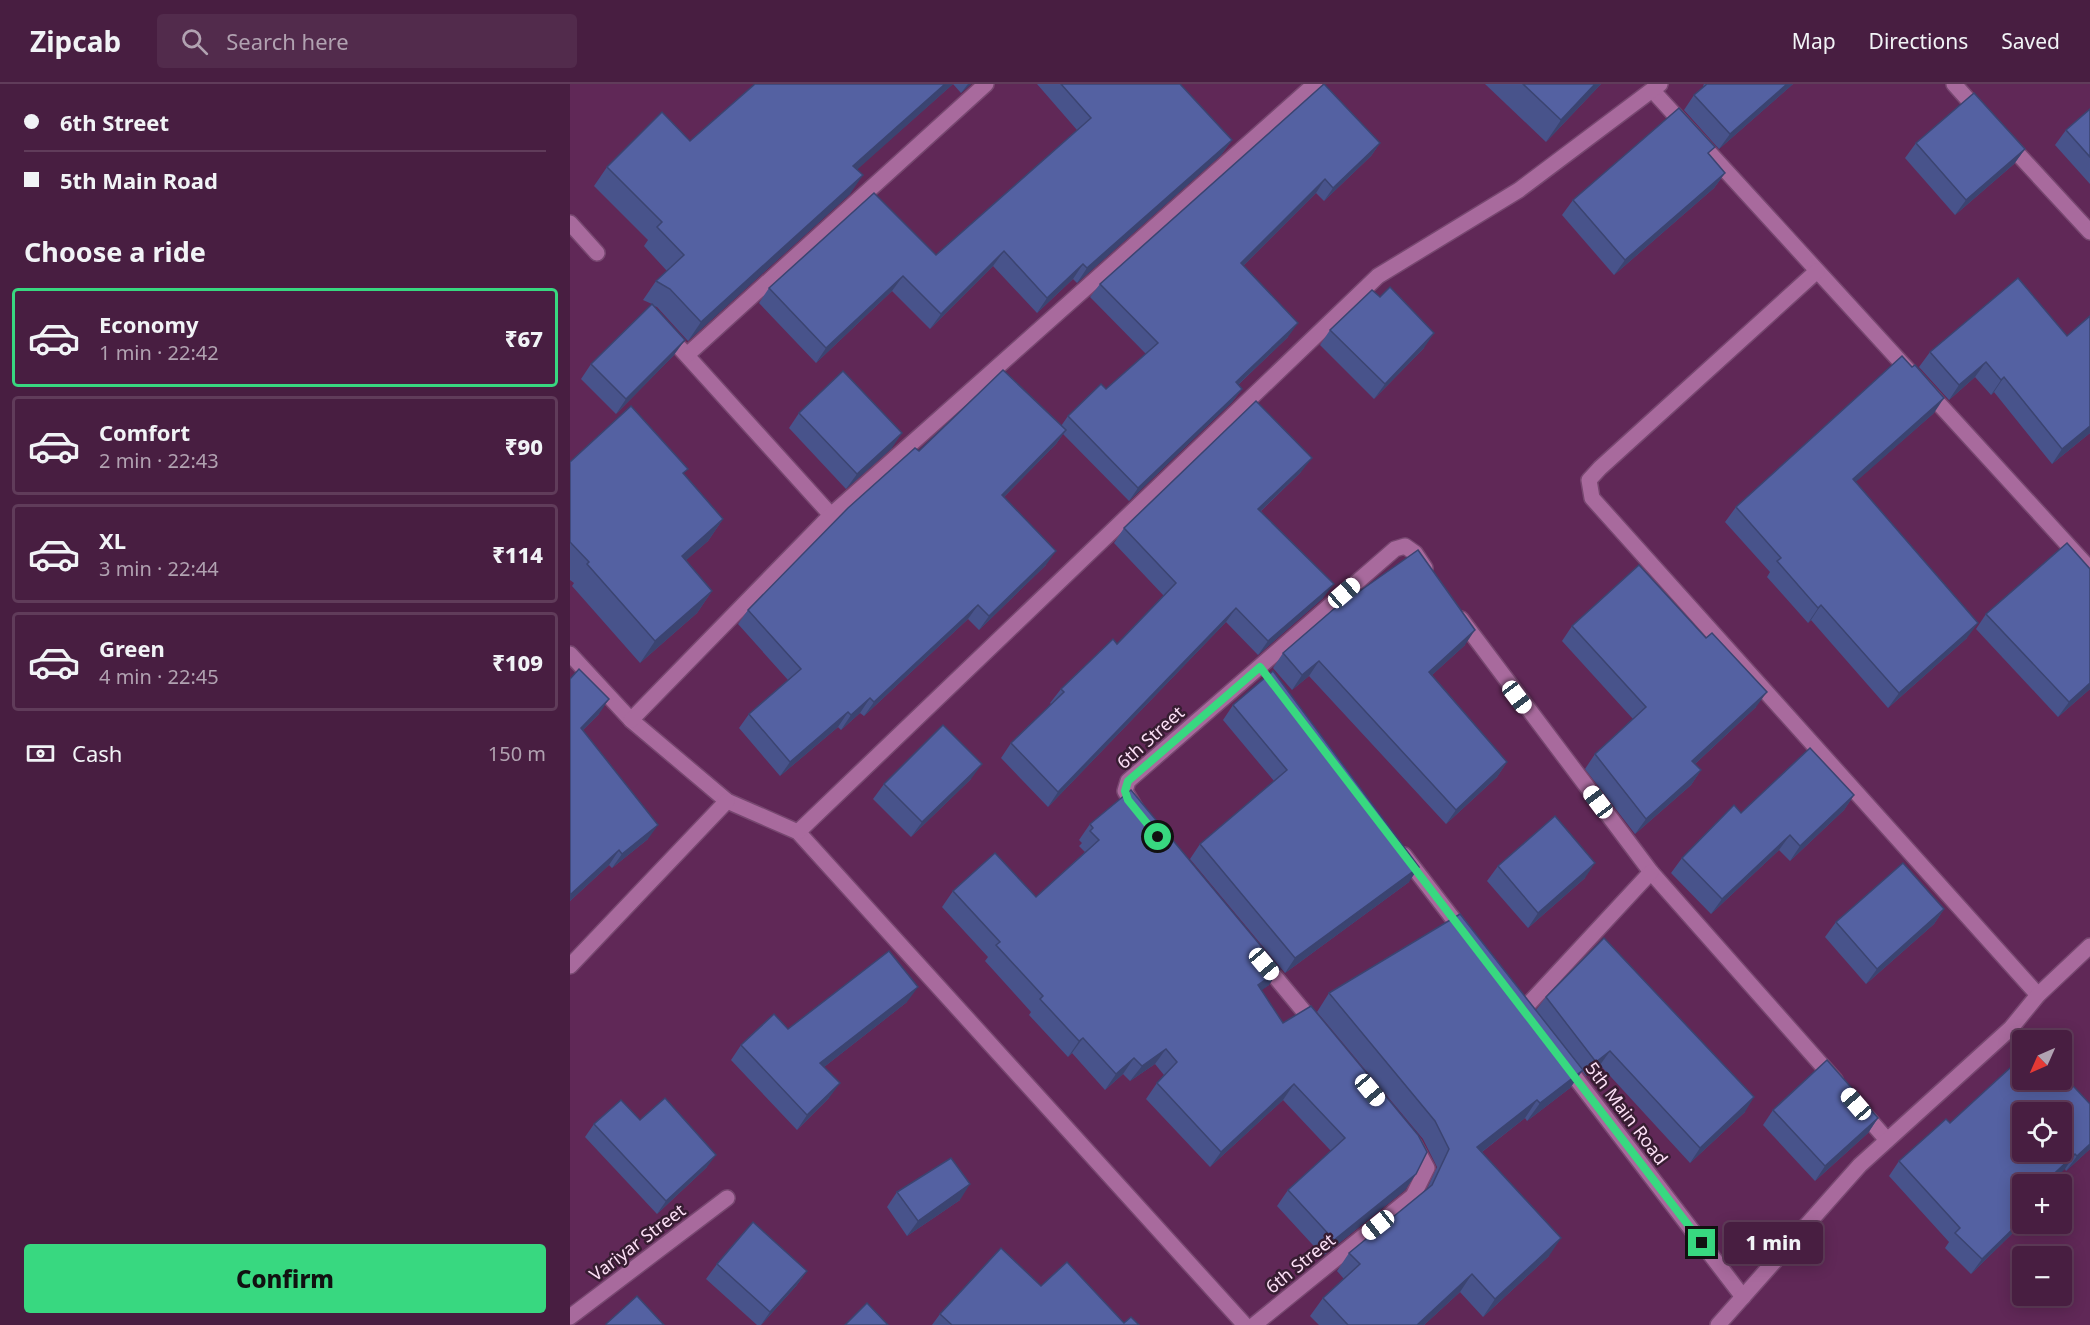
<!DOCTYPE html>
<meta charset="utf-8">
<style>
body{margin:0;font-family:"Noto Sans",sans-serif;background:#522b4c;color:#f1f3f6;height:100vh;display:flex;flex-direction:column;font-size:22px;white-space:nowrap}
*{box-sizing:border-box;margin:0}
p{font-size:20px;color:#b1a2b1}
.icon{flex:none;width:33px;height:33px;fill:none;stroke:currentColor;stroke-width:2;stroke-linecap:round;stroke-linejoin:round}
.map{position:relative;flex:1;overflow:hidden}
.details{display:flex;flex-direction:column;background:#481e41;width:570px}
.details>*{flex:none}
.banner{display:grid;align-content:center;height:132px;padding:0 24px;background:#481e41}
.needle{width:39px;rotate:225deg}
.fabs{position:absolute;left:1442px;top:946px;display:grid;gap:12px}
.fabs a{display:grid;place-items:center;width:60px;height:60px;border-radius:6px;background:#481e41;box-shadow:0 3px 15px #0003,0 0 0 2px #603c5a;font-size:30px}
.end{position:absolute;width:27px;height:27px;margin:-14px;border:8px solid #38d880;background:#111;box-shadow:0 0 0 3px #111}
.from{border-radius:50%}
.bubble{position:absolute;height:42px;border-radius:6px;background:#481e41;box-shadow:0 3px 15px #0003,0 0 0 2px #603c5a;font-size:20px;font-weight:800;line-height:42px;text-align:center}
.car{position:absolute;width:18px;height:36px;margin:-18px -9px;border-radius:8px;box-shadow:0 0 4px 2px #0007;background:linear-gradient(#fff 24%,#345 0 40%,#fff 0 76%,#345 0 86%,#fff 0)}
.banner b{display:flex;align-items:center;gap:21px;height:57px;font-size:22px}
.banner b+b{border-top:2px solid #603c5a}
.banner i{width:15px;height:15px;background:#f1f3f6}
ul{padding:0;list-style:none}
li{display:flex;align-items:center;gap:18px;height:99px;margin:0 12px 9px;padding:0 12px;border:3px solid #603c5a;border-radius:6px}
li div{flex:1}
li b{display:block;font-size:22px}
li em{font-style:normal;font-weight:800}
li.on{border-color:#38d880}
li>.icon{width:54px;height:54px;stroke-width:1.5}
h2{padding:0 24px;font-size:27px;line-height:72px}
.pay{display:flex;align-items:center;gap:15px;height:66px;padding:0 24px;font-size:22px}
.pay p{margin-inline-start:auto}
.cta{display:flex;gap:12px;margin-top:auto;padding:12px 24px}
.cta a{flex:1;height:69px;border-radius:6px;background:#38d880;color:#111;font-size:24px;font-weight:800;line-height:69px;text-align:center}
header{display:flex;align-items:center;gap:36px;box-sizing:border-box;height:84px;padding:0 30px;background:#481e41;border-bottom:2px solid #603c5a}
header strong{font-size:28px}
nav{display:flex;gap:33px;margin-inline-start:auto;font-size:21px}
.search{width:420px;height:54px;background:#522b4c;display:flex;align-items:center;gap:15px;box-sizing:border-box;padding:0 21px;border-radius:6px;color:#b1a2b1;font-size:22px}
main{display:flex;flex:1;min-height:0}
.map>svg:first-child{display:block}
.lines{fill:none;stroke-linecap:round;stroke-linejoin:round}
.minor-casing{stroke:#774770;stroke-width:18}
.minor{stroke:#a86a9d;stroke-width:15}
.wall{fill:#48538b}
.shaded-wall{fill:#3b4471}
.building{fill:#5461a2;stroke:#3b4471;stroke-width:1.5;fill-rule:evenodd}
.route{stroke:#38d880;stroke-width:8}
.labels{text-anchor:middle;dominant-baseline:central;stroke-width:5;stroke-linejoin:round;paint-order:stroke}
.street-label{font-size:18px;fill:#fce0f6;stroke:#371d32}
</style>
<header>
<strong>Zipcab</strong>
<div class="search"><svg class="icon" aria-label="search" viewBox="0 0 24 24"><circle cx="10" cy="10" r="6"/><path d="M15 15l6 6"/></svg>Search here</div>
<nav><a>Map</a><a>Directions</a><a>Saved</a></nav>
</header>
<main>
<section class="details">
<div class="banner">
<b><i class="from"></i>6th Street</b>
<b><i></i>5th Main Road</b>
</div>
<h2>Choose a ride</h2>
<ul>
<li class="on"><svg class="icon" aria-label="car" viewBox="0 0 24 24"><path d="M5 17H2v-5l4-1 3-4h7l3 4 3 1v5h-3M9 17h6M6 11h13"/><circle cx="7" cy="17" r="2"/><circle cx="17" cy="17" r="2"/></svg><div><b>Economy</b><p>1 min · 22:42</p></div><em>₹67</em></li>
<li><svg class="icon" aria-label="car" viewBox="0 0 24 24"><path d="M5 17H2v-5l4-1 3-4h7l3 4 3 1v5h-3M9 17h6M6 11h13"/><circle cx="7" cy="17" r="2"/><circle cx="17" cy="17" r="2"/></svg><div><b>Comfort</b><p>2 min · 22:43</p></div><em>₹90</em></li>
<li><svg class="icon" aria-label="car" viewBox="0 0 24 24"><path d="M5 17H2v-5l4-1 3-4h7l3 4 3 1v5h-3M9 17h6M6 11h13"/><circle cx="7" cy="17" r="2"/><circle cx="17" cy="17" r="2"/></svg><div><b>XL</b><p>3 min · 22:44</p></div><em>₹114</em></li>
<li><svg class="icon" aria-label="car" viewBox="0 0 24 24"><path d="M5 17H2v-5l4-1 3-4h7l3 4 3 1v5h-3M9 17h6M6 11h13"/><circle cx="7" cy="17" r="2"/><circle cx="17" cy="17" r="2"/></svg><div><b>Green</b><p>4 min · 22:45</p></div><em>₹109</em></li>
</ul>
<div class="pay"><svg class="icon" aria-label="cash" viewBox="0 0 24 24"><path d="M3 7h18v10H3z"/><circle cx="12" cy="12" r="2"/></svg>Cash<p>150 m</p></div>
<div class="cta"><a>Confirm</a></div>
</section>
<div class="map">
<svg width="1520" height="1241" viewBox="0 0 1520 1241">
<rect width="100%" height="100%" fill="#602857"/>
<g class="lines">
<defs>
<g id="minor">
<polyline points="1384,0 1410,29"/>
<polyline points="1083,7 1520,485"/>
<polyline points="1437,58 1520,148"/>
<polyline points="0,139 27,169"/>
<polyline points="1247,187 1030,384 1019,396 1022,414 1468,911"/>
<polyline points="110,264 261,431"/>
<polyline points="117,271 416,0"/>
<polyline points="891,535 1081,788 1265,996"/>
<polyline points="0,570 61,636 157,717 228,748 675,1241"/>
<polyline points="61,636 261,431 745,0"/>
<polyline points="567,727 555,707 558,697 825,465 835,462 845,469 855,484"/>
<polyline points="228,748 808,192 949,106 1090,0"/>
<polyline points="834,771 894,849"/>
<polyline points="692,877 746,942"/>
<polyline points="0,882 157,717"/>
<polyline points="953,926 1081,788"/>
<polyline points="995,980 1173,1213"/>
<polyline points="1291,1026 1317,1056"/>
<polyline points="0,1233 157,1114"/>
<polyline points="684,1241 843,1112 857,1084 844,1060"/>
<polyline points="1148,1241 1290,1081 1441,944 1468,911 1520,862"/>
</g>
</defs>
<use href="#minor" class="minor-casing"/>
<use href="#minor" class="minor"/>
</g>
<g class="wall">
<polygon points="185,0 401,0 391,9 383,0 287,85 280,110 118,257 87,223 84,222 104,271 46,330 11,295 21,280 82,220 73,216 86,197 97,187 74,162 78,156 24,102 37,83 120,57"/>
<polygon points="467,0 610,0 662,56 651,71 507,199 503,195 467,229 423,182 360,245 322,207 246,279 189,219 199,204 366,171 507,46"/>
<polygon points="915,0 1031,0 976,58"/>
<polygon points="1134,0 1223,0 1149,65 1114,26 1124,11 1134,3 1133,2"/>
<polygon points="1520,25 1520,100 1485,61 1496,46"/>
<polygon points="810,59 801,72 754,117 746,109 673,182 718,253 668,301 672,305 662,318 559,417 493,350 486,360 434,413 476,481 409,546 398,535 294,632 290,629 271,646 268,643 210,692 169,644 179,630 218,596 168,540 178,526 491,342 498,332 536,305 576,270 520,213 530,200"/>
<polygon points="1346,59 1455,65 1444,80 1385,131 1335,74"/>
<polygon points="1139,71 1155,89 1144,104 1044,191 992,131 1003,116"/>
<polygon points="1448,194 1520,349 1482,380 1424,308 1421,311 1405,293 1379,316 1349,283 1360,268"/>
<polygon points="760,246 854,264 804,315 750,261"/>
<polygon points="229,329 322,364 276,405 219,344"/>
<polygon points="1364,329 1285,398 1397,554 1318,624 1241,536 1238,539 1197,493 1200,488 1155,438 1166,423"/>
<polygon points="0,378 114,390 153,435 138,457 116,476 142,507 127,529 70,579 2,502 4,499 0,496"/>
<polygon points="731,388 691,427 753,514 688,571 656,538 478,723 431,674 441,659 481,620 480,619 491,605 547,560 594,512 544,459 554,444"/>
<polygon points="780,514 895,561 862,591 937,678 927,693 876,740 739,592 722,606 703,584 713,569"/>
<polygon points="1416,530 1520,605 1488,633 1406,545"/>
<polygon points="1002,542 1186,623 1125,680 1131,686 1121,701 1065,750 1015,685 1025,670 1063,635 992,557"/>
<polygon points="0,595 29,630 13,646 78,755 42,784 39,781 0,817"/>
<polygon points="663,621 839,798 715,889 620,775 630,760 704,697 653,636"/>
<polygon points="401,695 341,753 303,715 314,700"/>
<polygon points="1284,711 1274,726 1220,777 1209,766 1141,830 1101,789 1112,774 1171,729"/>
<polygon points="520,740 699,901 691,906 713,939 846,1090 835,1106 753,1172 707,1122 718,1106 761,1067 713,1016 640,1083 576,1015 587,999 594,991 585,980 560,997 553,990 535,1006 502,969 498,973 459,931 461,928 415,877 418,873 372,823 383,807 466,813 515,768 509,762 512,759 509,756"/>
<polygon points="928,782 1015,794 958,844 917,797"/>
<polygon points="1374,825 1364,840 1296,900 1255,853 1266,838"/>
<polygon points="759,909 966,926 976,913 1175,1028 1120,1079 1030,981 1016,992 1012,987 1000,1004 957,1037 955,1034 912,1068 979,1172 913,1233 890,1208 854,1241 749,1241 740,1232 753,1214 774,1195 767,1187 779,1169 856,1107 867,1083 853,1055 747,928"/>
<polygon points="337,918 254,983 259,1014 227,1046 161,976 171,961 218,945"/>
<polygon points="1203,1026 1308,1034 1298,1049 1245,1097 1193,1041"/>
<polygon points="70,1036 137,1083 87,1130 15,1053 24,1040"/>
<polygon points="1380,1039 1520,1065 1496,1087 1495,1085 1452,1101 1452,1140 1401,1190 1375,1164 1379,1158 1319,1092 1329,1077"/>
<polygon points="327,1108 390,1116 337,1152 317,1123"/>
<polygon points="147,1180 237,1187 226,1202 191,1241 187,1241 136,1195"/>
<polygon points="471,1202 554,1239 569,1241 362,1241 370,1230"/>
</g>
<g class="shaded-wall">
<polygon points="375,0 383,0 270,101 283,82"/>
<polygon points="398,0 401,0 391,9"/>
<polygon points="1025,0 1031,0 976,58 991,36"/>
<polygon points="1217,0 1223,0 1149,65 1160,50"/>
<polygon points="662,56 651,71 507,199 517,184"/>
<polygon points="810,59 801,72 754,117 763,104"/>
<polygon points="1455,65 1444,80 1385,131 1396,116"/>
<polygon points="1155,89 1144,104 1044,191 1055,176"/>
<polygon points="293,91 280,110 118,257 131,238"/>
<polygon points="755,95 746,109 662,193 671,179"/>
<polygon points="434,167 423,182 360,245 371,230"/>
<polygon points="513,180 503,195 467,229 477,214"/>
<polygon points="333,192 322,207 246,279 256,264"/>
<polygon points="728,239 718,253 656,312 666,298"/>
<polygon points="864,249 854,264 804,315 815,300"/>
<polygon points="115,256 104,271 46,330 56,315"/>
<polygon points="1416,278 1405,293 1379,316 1389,301"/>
<polygon points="1434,293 1424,308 1421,311 1431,296"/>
<polygon points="672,305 662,318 559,417 568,404"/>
<polygon points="1374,314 1364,329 1272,410 1283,395"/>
<polygon points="1520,342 1520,349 1482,380 1492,365"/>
<polygon points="496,346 486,360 422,425 432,411"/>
<polygon points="332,349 322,364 276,405 287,390"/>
<polygon points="742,374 731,388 678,439 688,425"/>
<polygon points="153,435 138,457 97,493 112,472"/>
<polygon points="486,467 476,481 409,546 419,532"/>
<polygon points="764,500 753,514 688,571 698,557"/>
<polygon points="142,507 127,529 70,579 85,557"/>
<polygon points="408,521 398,535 294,632 304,618"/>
<polygon points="1251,521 1241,536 1238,539 1248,524"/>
<polygon points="666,524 656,538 478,723 488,708"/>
<polygon points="1408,539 1397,554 1318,624 1329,609"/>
<polygon points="905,546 895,561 849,603 859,588"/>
<polygon points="749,577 739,592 722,606 732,591"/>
<polygon points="1520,599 1520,605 1488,633 1499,618"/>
<polygon points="1197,608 1186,623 1112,692 1122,677"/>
<polygon points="300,614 290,629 271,646 281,631"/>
<polygon points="39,615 29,630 1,658 11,644"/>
<polygon points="278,628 268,643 210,692 220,678"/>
<polygon points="937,678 927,693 876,740 886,726"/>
<polygon points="412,680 401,695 341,753 352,738"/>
<polygon points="1131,686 1121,701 1065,750 1076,735"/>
<polygon points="1284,711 1274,726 1220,777 1230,762"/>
<polygon points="88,741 78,755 42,784 52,770"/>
<polygon points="1220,751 1209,766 1141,830 1152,815"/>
<polygon points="49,766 39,781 0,817 0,811"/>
<polygon points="1025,779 1015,794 958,844 968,829"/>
<polygon points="849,783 839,798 715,889 725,874"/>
<polygon points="1374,825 1364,840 1296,900 1307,885"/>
<polygon points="710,885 699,901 677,917 688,901"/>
<polygon points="348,903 337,918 240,994 250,979"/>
<polygon points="513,954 502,969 498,973 509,957"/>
<polygon points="596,965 585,980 560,997 572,982"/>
<polygon points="1040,967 1030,981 1016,992 1026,978"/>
<polygon points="564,974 553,990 535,1006 546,990"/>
<polygon points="1013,986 1000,1004 957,1037 970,1019"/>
<polygon points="270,999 259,1014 227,1046 237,1031"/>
<polygon points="724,1000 713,1016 640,1083 651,1068"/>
<polygon points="1184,1013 1175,1028 1120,1079 1130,1064"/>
<polygon points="967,1016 955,1034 895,1081 907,1063"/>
<polygon points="1308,1034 1298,1049 1245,1097 1255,1082"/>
<polygon points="1520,1060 1520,1065 1496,1087 1507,1072"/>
<polygon points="1505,1070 1495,1085 1478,1101 1472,1101"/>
<polygon points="146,1071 137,1083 87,1130 96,1117"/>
<polygon points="846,1090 835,1106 753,1172 764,1156"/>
<polygon points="400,1100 390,1116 337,1152 348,1137"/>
<polygon points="1452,1136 1452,1140 1401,1190 1412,1175"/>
<polygon points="991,1154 979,1172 913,1233 925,1215"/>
<polygon points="237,1187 226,1202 191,1241 200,1228"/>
<polygon points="902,1190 890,1208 854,1241 847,1241"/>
</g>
<g class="building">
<polygon points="185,0 375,0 283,82 293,91 131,238 100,205 86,197 114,171 87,143 92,138 37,83 92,28 120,57"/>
<polygon points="491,0 610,0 662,56 517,184 513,180 477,214 434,167 371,230 333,192 256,264 199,204 304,109 366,171 521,34"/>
<polygon points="754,0 810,59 763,104 755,95 671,179 728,239 666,298 672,305 568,404 498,332 531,300 536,305 588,259 530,200"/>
<polygon points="953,0 1025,0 991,36"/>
<polygon points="1137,0 1217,0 1160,50 1124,11"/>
<polygon points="1404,9 1455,65 1396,116 1346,59"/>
<polygon points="1109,24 1145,63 1138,69 1155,89 1055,176 1003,116"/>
<polygon points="1520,25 1520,73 1496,46"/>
<polygon points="1448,194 1497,252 1520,232 1520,342 1492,365 1434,293 1431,296 1416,278 1389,301 1360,268"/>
<polygon points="820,203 864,249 815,300 760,246 802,206 810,213"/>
<polygon points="82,220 115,256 56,315 21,280"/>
<polygon points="1332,272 1342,283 1345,281 1374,314 1283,395 1408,539 1329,609 1251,521 1248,524 1207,477 1211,474 1166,423"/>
<polygon points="433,286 496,346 432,411 486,467 419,532 408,521 304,618 300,614 281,631 278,628 220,678 179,630 231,585 178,526 278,424 345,364 349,367"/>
<polygon points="273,287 332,349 287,390 229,329"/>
<polygon points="686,317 742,374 688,425 764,500 698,557 666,524 488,708 441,659 494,608 491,605 543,555 547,560 606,499 554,444"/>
<polygon points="61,322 118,385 113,389 153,435 112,472 142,507 85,557 17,480 19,478 0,458 0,378"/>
<polygon points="1497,459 1520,485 1520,599 1499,618 1416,530"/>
<polygon points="848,466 905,546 859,588 937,678 886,726 749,577 732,591 713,569 779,512 780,514"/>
<polygon points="1069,481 1136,554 1142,549 1197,608 1122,677 1131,686 1076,735 1025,670 1076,623 1002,542"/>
<polygon points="9,585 39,615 11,644 88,741 52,770 49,766 0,811 0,595"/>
<polygon points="703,587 849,783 725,874 630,760 717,686 663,621"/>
<polygon points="373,641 412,680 352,738 314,700"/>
<polygon points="1240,664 1284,711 1230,762 1220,751 1152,815 1112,774 1164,721 1171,729"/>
<polygon points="561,706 710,885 688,901 713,939 741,922 848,1051 857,1068 846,1090 764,1156 718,1106 775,1054 724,1000 651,1068 587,999 607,978 596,965 572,982 564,974 546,990 513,954 509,957 470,915 473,912 426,861 430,858 383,807 425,769 466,813 529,756 520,747 523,744 520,740"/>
<polygon points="985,732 1025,779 968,829 928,782"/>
<polygon points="1333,779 1374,825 1307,885 1266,838"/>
<polygon points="890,830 1013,986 970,1019 967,1016 907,1063 991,1154 925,1215 902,1190 847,1241 778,1241 753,1214 790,1180 779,1169 862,1101 879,1065 865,1037 759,909"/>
<polygon points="1034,854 1184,1013 1130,1064 1040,967 1026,978 976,913"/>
<polygon points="319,867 348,903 250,979 270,999 237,1031 171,961 204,930 218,945"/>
<path d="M1452 973V996H1491V989L1520 1020V1060L1507 1072 1505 1070 1472 1101H1452V1136L1412 1175 1385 1149 1390 1144 1329 1077 1376 1035 1380 1039ZM1452 1029H1491V1068H1452Z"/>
<polygon points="1257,976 1308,1034 1255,1082 1203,1026"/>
<polygon points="95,1014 146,1071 96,1117 24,1040 51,1016 70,1036"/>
<polygon points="381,1074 400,1100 348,1137 327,1108"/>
<polygon points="183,1138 237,1187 200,1228 147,1180"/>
<polygon points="431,1164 471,1202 497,1178 554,1239 561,1233 569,1241 382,1241 370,1230"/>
<polygon points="67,1212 94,1241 37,1241 36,1240"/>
<polygon points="297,1219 318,1241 275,1241"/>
</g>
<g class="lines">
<polyline class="route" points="588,753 558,716 555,707 558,697 690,583 1132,1159"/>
</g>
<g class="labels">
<g class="street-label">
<text transform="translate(580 653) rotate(-42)">6th Street</text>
<text transform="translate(1057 1029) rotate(53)">5th Main Road</text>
<text transform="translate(67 1158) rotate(-37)">Variyar Street</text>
<text transform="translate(730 1179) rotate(-39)">6th Street</text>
</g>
</g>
</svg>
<div class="fabs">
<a><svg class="needle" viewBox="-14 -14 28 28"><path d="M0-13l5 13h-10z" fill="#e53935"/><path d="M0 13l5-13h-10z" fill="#b1a2b1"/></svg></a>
<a><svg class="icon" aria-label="locate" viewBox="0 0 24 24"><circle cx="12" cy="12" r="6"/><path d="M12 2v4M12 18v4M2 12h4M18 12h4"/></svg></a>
<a>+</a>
<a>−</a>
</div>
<i class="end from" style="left:588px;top:753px"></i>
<i class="end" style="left:1132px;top:1159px"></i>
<div class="bubble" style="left:1154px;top:1138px;width:99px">1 min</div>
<i class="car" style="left:774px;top:509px;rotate:49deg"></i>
<i class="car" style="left:947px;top:613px;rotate:143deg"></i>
<i class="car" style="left:1028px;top:718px;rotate:323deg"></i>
<i class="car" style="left:694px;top:880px;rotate:140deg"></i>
<i class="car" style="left:800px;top:1006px;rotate:140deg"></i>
<i class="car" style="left:1286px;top:1020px;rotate:319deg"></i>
<i class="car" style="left:808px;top:1141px;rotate:231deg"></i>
</div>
</main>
